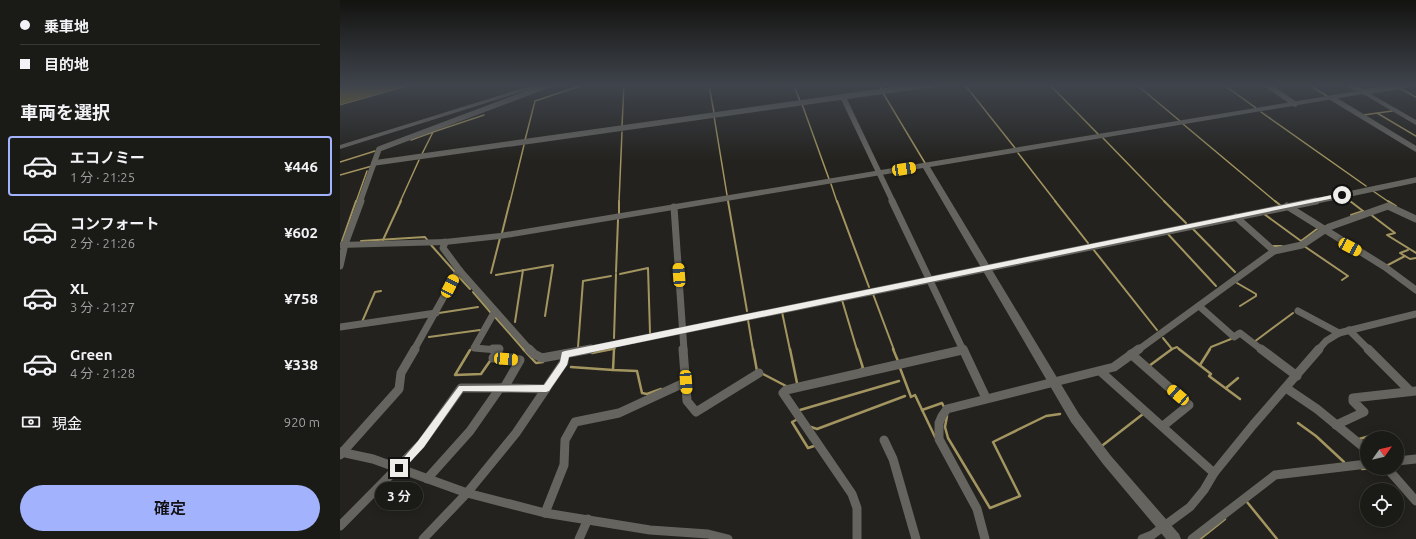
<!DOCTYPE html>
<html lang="ja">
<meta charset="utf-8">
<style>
body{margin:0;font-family:Ubuntu,"Noto Sans JP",sans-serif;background:#23231f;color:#f1f3f6;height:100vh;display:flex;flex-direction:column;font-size:15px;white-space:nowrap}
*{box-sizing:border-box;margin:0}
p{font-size:13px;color:#9fa1a1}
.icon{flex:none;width:22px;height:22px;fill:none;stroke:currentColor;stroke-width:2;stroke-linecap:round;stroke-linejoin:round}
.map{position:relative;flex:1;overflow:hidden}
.side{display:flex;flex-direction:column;background:#1a1a16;width:340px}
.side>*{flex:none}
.top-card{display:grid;align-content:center;height:88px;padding:0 20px;background:#1a1a16}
.needle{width:26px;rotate:56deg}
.fabs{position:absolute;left:1020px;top:431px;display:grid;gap:8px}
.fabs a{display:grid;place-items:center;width:44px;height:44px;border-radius:50%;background:#1a1a16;box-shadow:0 2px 10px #0003,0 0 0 1px #383835;font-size:20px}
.end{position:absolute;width:18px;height:18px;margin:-9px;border:5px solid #eeedea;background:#111;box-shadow:0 0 0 2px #111}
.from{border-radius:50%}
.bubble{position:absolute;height:28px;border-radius:14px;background:#1a1a16;box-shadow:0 2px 10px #0003,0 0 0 1px #383835;font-size:13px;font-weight:600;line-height:28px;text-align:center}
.car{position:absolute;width:12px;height:24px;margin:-12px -6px;border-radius:5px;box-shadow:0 0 3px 1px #0007;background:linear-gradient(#f5c518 24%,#345 0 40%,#f5c518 0 76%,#345 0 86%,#f5c518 0)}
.top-card b{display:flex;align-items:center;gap:14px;height:38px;font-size:15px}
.top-card b+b{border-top:1px solid #383835}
.top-card i{width:10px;height:10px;background:#f1f3f6}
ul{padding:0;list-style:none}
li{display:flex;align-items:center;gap:12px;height:60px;margin:0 8px 6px;padding:0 12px;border:2px solid transparent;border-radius:4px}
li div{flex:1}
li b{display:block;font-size:15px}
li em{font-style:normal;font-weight:600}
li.selected{border-color:#a2b2fd}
li>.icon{width:36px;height:36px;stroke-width:1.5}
h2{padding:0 20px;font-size:18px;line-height:48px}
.pay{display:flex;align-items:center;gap:10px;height:44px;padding:0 20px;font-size:15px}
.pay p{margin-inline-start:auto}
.cta{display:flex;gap:8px;margin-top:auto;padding:8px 20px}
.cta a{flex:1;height:46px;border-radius:24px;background:#a2b2fd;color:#111;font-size:16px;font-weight:600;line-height:46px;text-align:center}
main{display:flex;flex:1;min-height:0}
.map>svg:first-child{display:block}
.water{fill:#836f25;stroke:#a39560}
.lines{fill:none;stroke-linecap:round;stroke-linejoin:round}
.stream-far2{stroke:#a39560;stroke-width:1.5}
.stream-far1{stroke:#a39560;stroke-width:2}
.stream{stroke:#a39560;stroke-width:2.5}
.minor-far2{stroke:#65645f;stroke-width:5.5}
.minor-far1{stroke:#65645f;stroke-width:7}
.minor{stroke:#65645f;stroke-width:9}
.tertiary{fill:#65645f;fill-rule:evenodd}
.route{fill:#eeedea}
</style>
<main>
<section class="side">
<div class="top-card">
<b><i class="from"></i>乗車地</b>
<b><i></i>目的地</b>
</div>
<h2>車両を選択</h2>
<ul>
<li class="selected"><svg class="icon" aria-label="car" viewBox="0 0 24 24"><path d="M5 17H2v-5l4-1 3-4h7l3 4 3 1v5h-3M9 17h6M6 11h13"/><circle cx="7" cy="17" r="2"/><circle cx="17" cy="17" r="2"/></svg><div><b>エコノミー</b><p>1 分 · 21:25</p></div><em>¥446</em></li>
<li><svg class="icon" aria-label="car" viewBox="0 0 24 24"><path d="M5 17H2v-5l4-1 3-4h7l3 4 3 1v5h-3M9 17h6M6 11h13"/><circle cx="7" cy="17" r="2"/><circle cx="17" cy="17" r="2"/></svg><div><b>コンフォート</b><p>2 分 · 21:26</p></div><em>¥602</em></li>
<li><svg class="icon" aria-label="car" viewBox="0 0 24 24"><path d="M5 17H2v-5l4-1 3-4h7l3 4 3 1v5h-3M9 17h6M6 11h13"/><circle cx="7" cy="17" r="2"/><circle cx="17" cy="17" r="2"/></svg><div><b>XL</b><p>3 分 · 21:27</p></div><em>¥758</em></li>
<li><svg class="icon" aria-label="car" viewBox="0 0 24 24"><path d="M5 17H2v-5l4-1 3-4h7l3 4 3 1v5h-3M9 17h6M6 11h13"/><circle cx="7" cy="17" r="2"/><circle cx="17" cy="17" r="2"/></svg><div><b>Green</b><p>4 分 · 21:28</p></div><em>¥338</em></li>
</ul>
<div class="pay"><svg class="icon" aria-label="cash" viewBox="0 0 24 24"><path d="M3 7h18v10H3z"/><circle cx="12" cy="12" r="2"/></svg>現金<p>920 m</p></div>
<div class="cta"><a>確定</a></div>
</section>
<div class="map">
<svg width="1076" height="539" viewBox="0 0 1076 539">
<rect width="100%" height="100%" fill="#23221e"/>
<polygon class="water" points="0,85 71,85 0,105"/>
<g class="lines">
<g class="stream-far2">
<polyline points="369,85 374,113"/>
<polyline points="454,85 460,101"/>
<polyline points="539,85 542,90"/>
<polyline points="625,85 675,148"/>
<polyline points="710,85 758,134"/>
<polyline points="797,85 840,121"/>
<polyline points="884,85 916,108"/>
<polyline points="969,85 987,96"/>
<polyline points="588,87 598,85"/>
<polyline points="1061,89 1076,97"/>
<polyline points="543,93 585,163"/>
<polyline points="462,104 489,179"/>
<polyline points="921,112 1026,186"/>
<polyline points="1038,113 1052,111"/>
<polyline points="1024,115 1037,113 1076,136"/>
<polyline points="374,116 387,195"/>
<polyline points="843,124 936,202"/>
<polyline points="282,126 284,85"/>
<polyline points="93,132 144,115"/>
<polyline points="763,138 825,202"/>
<polyline points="71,140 93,132 82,154"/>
<polyline points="185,140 195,101 240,86"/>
<polyline points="678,153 716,202"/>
<polyline points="0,162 35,151"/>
<polyline points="0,175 32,166"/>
<polyline points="491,184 497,202"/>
<polyline points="1033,191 1049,202"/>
<polyline points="1005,197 1011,202"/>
<polyline points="16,202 27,171"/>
<polyline points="60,202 79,160"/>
<polyline points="170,202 184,145"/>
<polyline points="279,202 282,132"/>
</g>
<g class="stream-far1">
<polyline points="388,201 407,311"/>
<polyline points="497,201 529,287"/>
<polyline points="715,201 748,243"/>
<polyline points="824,201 846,223"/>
<polyline points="935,201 940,205"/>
<polyline points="1010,201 1023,211"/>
<polyline points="1048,201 1056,206"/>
<polyline points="279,214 279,201"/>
<polyline points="924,214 961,241 977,229"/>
<polyline points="1030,214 1055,233 1047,235 1076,253"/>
<polyline points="1011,215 1023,211"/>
<polyline points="853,229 895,272"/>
<polyline points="162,233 170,201"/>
<polyline points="827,233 876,286"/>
<polyline points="43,240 61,201"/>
<polyline points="2,241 16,201"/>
<polyline points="21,241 85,237 88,241"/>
<polyline points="91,245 115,272"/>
<polyline points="932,246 942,246"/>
<polyline points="964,246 1008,276 1002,280"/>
<polyline points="753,249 817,330"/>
<polyline points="1065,256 1070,259 1076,258"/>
<polyline points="1046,266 1065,256 1060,253 1068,250"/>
<polyline points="276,272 278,220"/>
<polyline points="151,273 160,238"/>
<polyline points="280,274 308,268 310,333"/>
<polyline points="156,275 213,265 205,316"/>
<polyline points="118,276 130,289"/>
<polyline points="897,283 916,294 916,296 900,306"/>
<polyline points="133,292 151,313"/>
<polyline points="533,294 554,350"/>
<polyline points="502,300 517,350"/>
<polyline points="442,312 450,350"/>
<polyline points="99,313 138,307"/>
<polyline points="155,317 184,350"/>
<polyline points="408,320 413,350"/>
<polyline points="22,322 35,292 41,291"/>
<polyline points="175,322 183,270"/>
<polyline points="89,337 140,330"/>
<polyline points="274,338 276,274"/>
<polyline points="823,338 832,349 831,350"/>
<polyline points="914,342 953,313"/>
<polyline points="238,347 243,281 271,276"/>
<polyline points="832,349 837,347 840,350"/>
<polyline points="267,350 275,348"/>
<polyline points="274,350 274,348"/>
<polyline points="869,350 871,347 891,339"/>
</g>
<g class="stream">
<polyline points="183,349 196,363 203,362"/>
<polyline points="274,349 273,370 297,371 302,393 307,394 321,389"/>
<polyline points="413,349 417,371"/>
<polyline points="450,349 457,383"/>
<polyline points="517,349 523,368 521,369"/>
<polyline points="553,349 558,361"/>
<polyline points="839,349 871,374 869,376 900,399"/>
<polyline points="130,350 115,375 141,374 150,361"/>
<polyline points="252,353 272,349"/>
<polyline points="860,365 870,349"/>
<polyline points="809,366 832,349"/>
<polyline points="231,367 273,370"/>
<polyline points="560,368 571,397 575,395 595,437"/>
<polyline points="423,374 446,386"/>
<polyline points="886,388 898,378"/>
<polyline points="460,410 559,381"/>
<polyline points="582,410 602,403 604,407"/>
<polyline points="607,416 605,427 608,438 650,508 680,496 653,442 706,416 720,414"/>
<polyline points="456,420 452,422 468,448 474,446"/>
<polyline points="958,423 976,436 1004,462"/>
<polyline points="471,427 477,429 565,396"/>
<polyline points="1019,439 1045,432"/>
<polyline points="763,445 803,414"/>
<polyline points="1022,469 1033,468"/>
<polyline points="907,502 937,539"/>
<polyline points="860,539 885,519"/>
</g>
<g class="minor-far2">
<polyline points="927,85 955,104"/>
<polyline points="1010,85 1024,92 1067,85"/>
<polyline points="503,97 553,202"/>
<polyline points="992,98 1076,149"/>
<polyline points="34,163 587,85"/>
<polyline points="20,202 39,149 209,85"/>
<polyline points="971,202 1076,180"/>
</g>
<g class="minor-far1">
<polyline points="552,201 623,350"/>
<polyline points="947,206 1045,267 1076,290"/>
<polyline points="334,207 344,350"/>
<polyline points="105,242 103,248 120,271 190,350"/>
<polyline points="934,251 962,245 989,227 1048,206 1076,219"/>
<polyline points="0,266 5,244 21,201"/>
<polyline points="859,306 894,337 900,333 922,350"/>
<polyline points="155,311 134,348 158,350"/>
<polyline points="958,311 999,333"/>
<polyline points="0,327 96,313"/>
<polyline points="1009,330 1029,350"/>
<polyline points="74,350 116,275 120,271"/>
<polyline points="246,350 976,201"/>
<polyline points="798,350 934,251 896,217"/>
<polyline points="978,350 986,341 999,333 1076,314"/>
</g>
<g class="minor">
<polyline points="153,349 159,349 153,358 180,360 164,388 206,389"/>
<polyline points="189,349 194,354 202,358 251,349"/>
<polyline points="343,349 347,401 356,412 419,373"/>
<polyline points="623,349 646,398"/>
<polyline points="921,349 957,376"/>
<polyline points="1028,349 1070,391"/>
<polyline points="791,354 849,405 823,426"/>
<polyline points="760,371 874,473"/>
<polyline points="946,388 977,409 1027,450"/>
<polyline points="996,425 1024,412 1013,401 1013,398 1076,391"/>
<polyline points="544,440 553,459 576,539"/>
<polyline points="0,452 33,459 127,493 205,513 310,530 368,534 388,539"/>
<polyline points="0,455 59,389 61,373 75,349"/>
<polyline points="1057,461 1076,459"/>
<polyline points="1047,468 1076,501"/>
<polyline points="87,479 130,431 160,388 164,388"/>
<polyline points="205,513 224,465 225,440 235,422 279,413 346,382"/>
<polyline points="0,526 81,444 121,388 160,388"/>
<polyline points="83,539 127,493 176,433 224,362 225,354"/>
<polyline points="239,539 248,519"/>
<polyline points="517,539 517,508 512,494 443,393 446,390 622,350"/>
<polyline points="645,539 637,509 599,439 599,423 602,416 607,409 774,367 799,349"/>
<polyline points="802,539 812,535 850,507 864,490 874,473 913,425 979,349"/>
<polyline points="852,539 935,475 1027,464"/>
</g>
<g class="tertiary">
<polygon points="193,85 203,85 0,149 0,145"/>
<polygon points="1024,90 1076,120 1076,125 1023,94 590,167 739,414 771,456 839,534 841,539 826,539 763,464 731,422 583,168 160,239 105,245 0,248 0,242 105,239 160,233"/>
</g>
</g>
<linearGradient id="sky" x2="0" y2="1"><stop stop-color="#131310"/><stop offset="0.53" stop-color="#3f444c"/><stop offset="1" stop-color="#3f444c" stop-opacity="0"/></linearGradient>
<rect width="1076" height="161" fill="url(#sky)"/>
<polygon class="route" points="1002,193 1004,193 1004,196 229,357 227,365 209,391 206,392 123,391 84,447 62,471 59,472 56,471 55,468 78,441 119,386 204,385 220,362 222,352 225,351"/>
</svg>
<div class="fabs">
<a><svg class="needle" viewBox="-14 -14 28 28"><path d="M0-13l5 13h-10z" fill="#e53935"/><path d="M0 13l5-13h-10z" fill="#9fa1a1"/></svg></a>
<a><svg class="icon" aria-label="locate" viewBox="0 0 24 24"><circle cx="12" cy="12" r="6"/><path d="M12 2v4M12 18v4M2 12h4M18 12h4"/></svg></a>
</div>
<i class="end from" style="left:1002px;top:195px"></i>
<i class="end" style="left:59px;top:468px"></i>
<div class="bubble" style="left:35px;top:482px;width:48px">3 分</div>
<i class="car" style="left:564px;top:169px;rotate:81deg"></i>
<i class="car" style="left:1010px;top:247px;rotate:118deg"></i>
<i class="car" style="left:339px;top:275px;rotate:356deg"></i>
<i class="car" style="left:110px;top:286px;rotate:27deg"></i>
<i class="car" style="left:166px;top:359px;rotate:94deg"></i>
<i class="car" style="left:346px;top:382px;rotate:176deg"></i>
<i class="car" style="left:838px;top:395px;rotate:311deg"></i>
</div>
</main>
